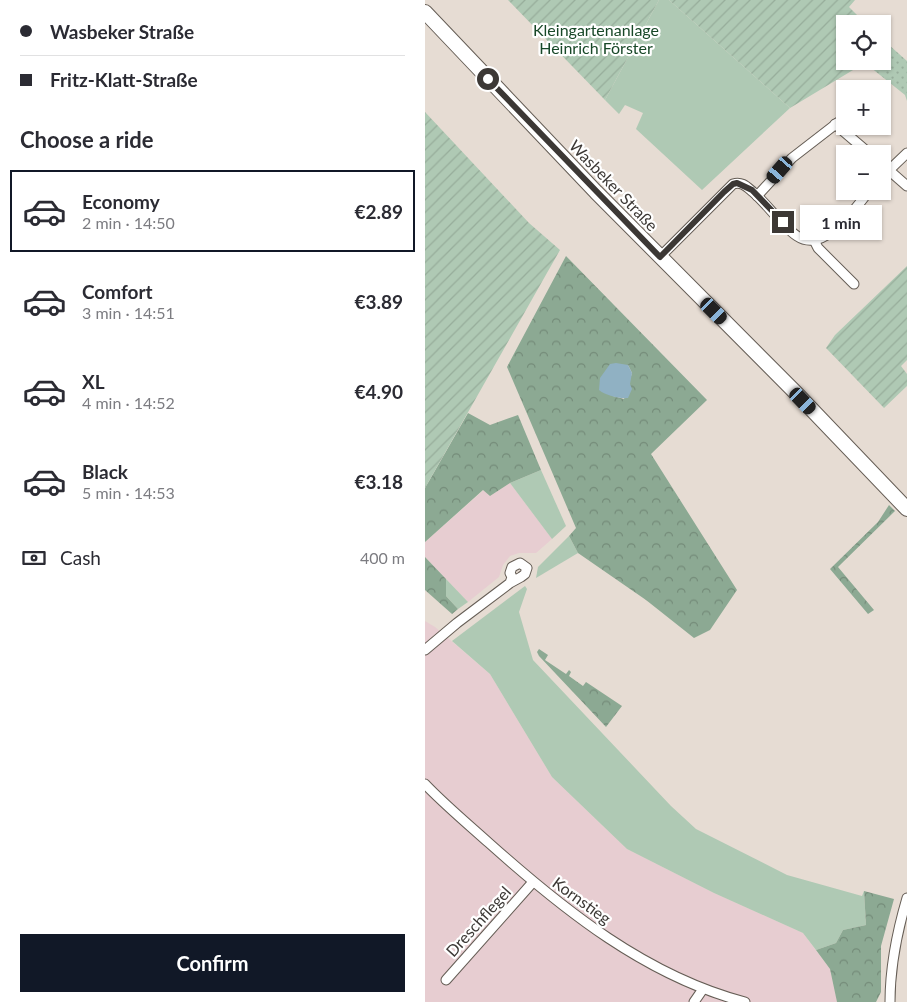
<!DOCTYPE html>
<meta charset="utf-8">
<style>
body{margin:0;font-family:Lato,sans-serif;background:#f2f2f3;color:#2b2b33;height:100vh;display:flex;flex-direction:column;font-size:19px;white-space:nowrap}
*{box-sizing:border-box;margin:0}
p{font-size:16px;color:#7c7c81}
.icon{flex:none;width:28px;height:28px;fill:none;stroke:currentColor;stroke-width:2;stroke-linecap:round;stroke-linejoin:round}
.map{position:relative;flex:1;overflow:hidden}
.drawer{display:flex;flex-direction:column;background:#fff;width:425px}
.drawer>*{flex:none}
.guide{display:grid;align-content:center;height:110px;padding:0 20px;background:#fff}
.controls{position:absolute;left:411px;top:15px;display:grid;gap:10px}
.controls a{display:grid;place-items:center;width:55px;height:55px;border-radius:0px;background:#fff;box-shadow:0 1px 4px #0004;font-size:25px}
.end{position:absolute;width:22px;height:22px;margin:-11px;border:6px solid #3c3835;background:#fff;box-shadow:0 0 0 2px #fff}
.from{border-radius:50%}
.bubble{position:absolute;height:35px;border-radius:0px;background:#fff;box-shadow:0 1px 4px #0004;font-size:16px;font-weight:700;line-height:35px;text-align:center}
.car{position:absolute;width:15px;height:30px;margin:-15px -8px;border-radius:6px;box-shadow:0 0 4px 1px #0007;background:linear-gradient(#222 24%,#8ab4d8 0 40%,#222 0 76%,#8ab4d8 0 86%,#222 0)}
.guide b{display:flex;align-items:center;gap:18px;height:48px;font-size:19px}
.guide b+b{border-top:1px solid #e1e1e2}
.guide i{width:12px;height:12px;background:#2b2b33}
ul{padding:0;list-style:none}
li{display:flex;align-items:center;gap:15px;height:82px;margin:0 10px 8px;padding:0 10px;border:2px solid transparent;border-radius:0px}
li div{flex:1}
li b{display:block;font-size:19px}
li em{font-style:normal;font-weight:700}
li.on{border-color:#111827}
li>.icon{width:45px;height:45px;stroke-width:1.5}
h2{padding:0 20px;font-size:22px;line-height:60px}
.pay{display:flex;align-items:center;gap:12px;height:55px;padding:0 20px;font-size:19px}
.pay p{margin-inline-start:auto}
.primary-button{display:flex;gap:10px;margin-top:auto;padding:10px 20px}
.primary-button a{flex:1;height:58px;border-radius:0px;background:#111827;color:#fff;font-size:20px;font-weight:700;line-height:58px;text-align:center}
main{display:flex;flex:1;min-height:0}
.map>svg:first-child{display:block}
.industrial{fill:#e7cdd1}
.grass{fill:#afc9b4}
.forest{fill:url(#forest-crowns);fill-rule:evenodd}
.park{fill:url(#park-dots)}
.garden{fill:url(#garden-furrows)}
.water{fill:#90b1c3}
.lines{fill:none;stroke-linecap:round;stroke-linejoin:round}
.minor-casing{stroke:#655d55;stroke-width:11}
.primary-casing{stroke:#655d55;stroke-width:16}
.minor{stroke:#fff;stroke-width:9}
.primary{stroke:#fff;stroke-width:14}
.route{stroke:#3c3835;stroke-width:6}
.labels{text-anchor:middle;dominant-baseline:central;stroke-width:4.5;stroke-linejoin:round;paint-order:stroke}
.park-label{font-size:16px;fill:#184828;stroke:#fff}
.street-label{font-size:16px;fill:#3c3835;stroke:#fff}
</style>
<main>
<section class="drawer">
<div class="guide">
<b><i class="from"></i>Wasbeker Straße</b>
<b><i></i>Fritz-Klatt-Straße</b>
</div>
<h2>Choose a ride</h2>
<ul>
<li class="on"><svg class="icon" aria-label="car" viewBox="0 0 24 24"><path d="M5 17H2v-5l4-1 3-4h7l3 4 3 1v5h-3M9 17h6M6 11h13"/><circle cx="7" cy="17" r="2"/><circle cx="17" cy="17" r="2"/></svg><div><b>Economy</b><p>2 min · 14:50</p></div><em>€2.89</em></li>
<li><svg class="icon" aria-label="car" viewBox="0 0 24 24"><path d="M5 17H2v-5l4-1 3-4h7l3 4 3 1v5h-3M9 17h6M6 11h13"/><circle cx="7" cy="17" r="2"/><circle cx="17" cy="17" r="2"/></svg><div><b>Comfort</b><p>3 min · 14:51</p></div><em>€3.89</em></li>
<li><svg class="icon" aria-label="car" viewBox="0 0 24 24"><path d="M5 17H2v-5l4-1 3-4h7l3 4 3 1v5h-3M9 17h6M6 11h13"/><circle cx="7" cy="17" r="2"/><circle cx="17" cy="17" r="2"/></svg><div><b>XL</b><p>4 min · 14:52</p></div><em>€4.90</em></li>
<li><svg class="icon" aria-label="car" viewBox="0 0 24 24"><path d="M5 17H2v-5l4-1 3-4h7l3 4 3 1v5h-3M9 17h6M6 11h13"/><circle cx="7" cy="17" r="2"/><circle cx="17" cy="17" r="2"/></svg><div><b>Black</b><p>5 min · 14:53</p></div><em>€3.18</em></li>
</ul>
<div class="pay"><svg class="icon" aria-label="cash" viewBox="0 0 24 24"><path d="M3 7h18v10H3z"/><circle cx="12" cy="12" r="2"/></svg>Cash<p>400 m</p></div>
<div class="primary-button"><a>Confirm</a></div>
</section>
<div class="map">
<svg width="482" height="1002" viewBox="0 0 482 1002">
<defs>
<pattern id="forest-crowns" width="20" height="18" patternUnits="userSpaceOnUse" patternTransform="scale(1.25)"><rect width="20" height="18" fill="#8ca993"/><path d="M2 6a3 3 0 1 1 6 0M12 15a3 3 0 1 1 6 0" fill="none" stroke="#748b79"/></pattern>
<pattern id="park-dots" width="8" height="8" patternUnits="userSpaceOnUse" patternTransform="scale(1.25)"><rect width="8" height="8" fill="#afc9b4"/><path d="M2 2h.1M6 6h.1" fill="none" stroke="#97ad9b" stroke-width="1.8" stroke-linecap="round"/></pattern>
<pattern id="garden-furrows" width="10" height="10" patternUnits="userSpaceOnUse" patternTransform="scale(1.25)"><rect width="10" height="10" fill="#afc9b4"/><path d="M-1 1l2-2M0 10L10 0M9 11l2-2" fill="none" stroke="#97ad9b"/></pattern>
</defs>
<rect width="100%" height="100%" fill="#e6dcd3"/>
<g class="industrial">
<polygon points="85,483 127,539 111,553 94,553 85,556 78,565 74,577 43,602 0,557 0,542 59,490 65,496"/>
<polygon points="0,621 10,627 65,674 127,777 202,849 289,893 378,933 405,969 412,1002 0,1002"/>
</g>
<g class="grass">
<polygon points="234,0 244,0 365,108 277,190 211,129 218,113 200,105 194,114 180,100"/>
<polygon points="116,470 141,526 127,539 85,483"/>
<polygon points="144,536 153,553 111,578 113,567"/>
<polygon points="21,579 43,602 33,609 21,596"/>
<polygon points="100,586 102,589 94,612 108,660 246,806 271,829 362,875 437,896 439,891 441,925 418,930 411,943 391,950 378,933 289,893 202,849 127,777 65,674 27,641"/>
</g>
<g class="forest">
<path d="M141 256 282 400 226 454 312 590 285 630 269 638 221 600 153 553 144 536 151 528 82 367ZM203 365 207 373 199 399 188 396Z"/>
<polygon points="43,413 65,425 93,415 116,470 85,483 65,496 58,490 0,542 0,488"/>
<polygon points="464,505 470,511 413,567 449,610 443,614 405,569 453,522"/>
<polygon points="0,557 21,579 21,596 33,609 27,614 0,590"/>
<polygon points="114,649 123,655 120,660 141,674 144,670 146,672 144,676 158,686 161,682 197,706 181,727 114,656 112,652"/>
<polygon points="439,891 469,899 456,946 456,992 451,1002 412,1002 405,969 391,950 411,943 418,930 441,925"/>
</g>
<polygon class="park" points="464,45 482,61 482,101 480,95 440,63 443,61 458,61 458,50"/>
<g class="garden">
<polygon points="83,0 234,0 180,100"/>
<polygon points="244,0 430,0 424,7 441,24 420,24 420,61 443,61 365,108"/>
<polygon points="0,112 104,223 135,250 0,488"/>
<polygon points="482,266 482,360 476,366 482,374 482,386 459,408 401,348 410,335"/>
</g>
<path class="water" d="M191 363 203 365 207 373 205 384 207 389 203 398C194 399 180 395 174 390L175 378 185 364Z"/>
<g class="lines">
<defs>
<g id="minor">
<polyline points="410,124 445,154"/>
<polyline points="458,165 482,186"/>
<polyline points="458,176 482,153"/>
<polyline points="332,196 367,158 420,117"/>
<polyline points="389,240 393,248 429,284"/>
<path d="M235 257 308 184C317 181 322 187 328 192 343 205 357 226 372 236 399 254 430 209 444 191"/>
<polyline points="0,650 32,623 85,583 96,577 100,574 102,568 95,563 87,567 85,573 87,577 85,583"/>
<path d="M0 784C20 805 43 824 64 843 139 910 221 976 320 1002"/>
<polyline points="21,980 108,882"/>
<polyline points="269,1002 278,989"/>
<path d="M465 1002C465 967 472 932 482 898"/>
</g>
<polyline id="primary" points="0,12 171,192 369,391 482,509"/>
</defs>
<use href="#minor" class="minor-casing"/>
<use href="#primary" class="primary-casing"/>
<use href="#minor" class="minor"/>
<use href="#primary" class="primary"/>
</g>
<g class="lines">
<polyline class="route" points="63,79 235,257 299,192 308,184 312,183 327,190 358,222"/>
</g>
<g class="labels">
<g class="park-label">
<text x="171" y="29">Kleingartenanlage<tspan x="171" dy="18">Heinrich Förster</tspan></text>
</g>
<g class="street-label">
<text transform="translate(189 185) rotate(46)">Wasbeker Straße</text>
<text transform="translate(157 900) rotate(36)">Kornstieg</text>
<text transform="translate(53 921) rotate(-48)">Dreschflegel</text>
</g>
</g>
</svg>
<div class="controls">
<a><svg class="icon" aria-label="locate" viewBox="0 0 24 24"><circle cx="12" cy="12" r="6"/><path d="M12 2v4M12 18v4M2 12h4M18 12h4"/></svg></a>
<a>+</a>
<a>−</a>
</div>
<i class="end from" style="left:63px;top:79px"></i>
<i class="end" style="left:358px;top:222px"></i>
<div class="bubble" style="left:375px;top:205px;width:82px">1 min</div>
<i class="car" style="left:355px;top:170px;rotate:221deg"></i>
<i class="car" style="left:289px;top:311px;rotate:135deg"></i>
<i class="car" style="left:378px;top:401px;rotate:136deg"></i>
</div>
</main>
